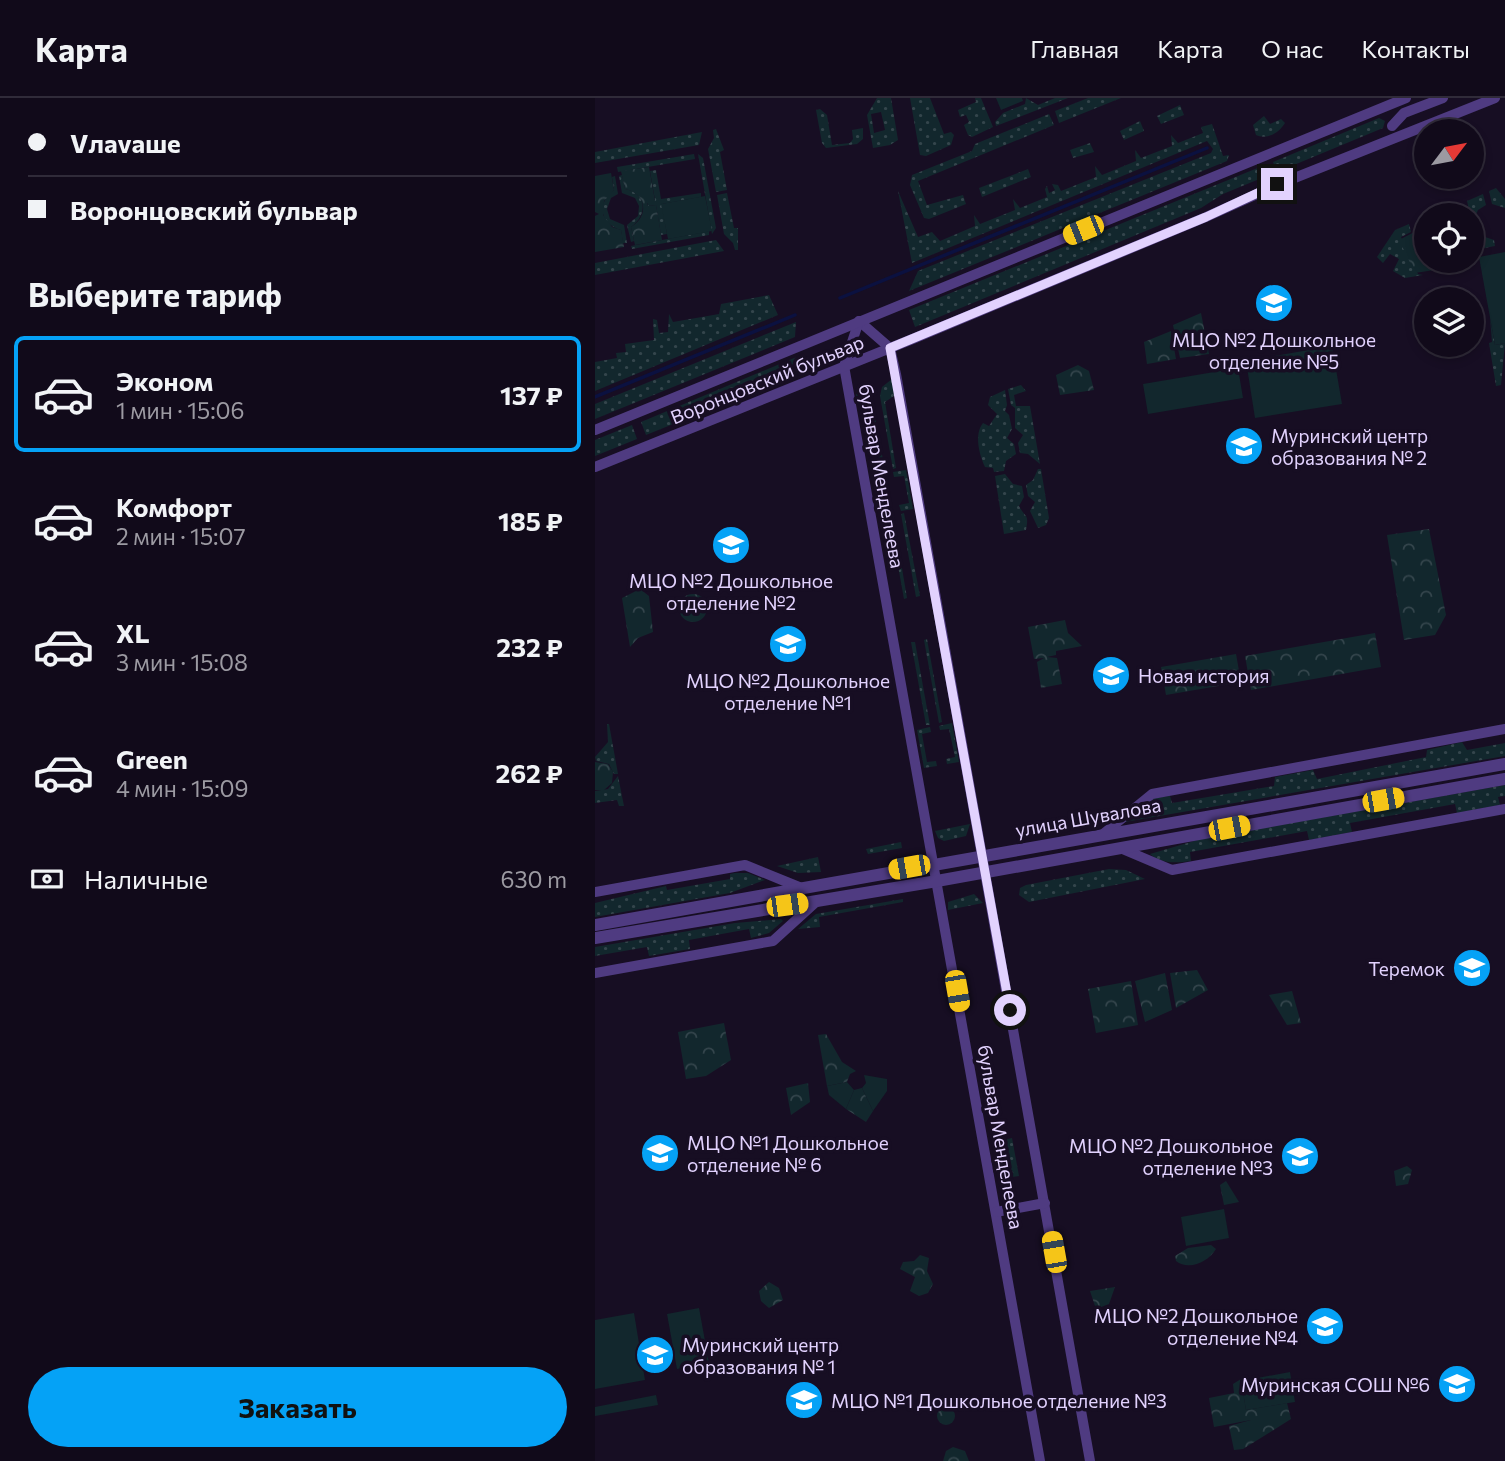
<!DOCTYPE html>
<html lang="ru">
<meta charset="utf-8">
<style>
body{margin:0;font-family:Commissioner,sans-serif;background:#1e1827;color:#f1f3f6;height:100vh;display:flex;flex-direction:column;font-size:26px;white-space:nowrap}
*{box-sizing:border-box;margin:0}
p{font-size:23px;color:#9c9aa2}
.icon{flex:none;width:38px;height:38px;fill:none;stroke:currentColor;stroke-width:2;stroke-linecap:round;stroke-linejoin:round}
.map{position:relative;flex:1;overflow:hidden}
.details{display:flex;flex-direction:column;background:#110a1a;width:595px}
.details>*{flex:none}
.banner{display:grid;align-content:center;height:154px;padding:0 28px;background:#110a1a}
.needle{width:46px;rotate:58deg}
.buttons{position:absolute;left:819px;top:21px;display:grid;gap:14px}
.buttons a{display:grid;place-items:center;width:70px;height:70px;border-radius:50%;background:#110a1a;box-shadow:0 4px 10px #0003,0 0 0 2px #302b39;font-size:35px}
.end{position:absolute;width:32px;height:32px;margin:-16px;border:9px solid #e2d2fe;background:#111;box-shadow:0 0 0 4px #111}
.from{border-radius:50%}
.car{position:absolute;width:21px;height:42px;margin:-21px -10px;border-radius:9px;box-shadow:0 0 5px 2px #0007;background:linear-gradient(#f5c518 24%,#345 0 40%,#f5c518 0 76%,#345 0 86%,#f5c518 0)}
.banner b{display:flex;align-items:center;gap:24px;height:66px;font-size:26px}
.banner b+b{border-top:2px solid #302b39}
.banner i{width:18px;height:18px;background:#f1f3f6}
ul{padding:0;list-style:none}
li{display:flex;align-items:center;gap:21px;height:116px;margin:0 14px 10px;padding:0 14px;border:4px solid transparent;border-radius:10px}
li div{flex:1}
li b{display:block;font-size:26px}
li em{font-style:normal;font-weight:700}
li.active{border-color:#05a2f6}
li>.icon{width:63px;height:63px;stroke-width:1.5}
h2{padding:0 28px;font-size:32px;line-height:84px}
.pay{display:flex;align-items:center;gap:18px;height:77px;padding:0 28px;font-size:26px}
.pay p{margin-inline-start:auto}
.button{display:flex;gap:14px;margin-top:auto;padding:14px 28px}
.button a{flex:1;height:80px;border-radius:42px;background:#05a2f6;color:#111;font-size:28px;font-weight:700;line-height:80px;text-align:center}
header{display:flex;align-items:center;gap:42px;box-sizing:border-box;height:98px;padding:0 35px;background:#110a1a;border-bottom:2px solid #302b39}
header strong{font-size:33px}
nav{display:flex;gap:38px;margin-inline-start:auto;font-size:24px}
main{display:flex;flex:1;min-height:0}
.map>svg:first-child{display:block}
.grass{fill:url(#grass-dots);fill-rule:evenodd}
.forest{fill:url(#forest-crowns)}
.garden{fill:#12272d}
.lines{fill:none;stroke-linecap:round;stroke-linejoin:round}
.stream{stroke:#0b1140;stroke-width:3.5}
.minor{stroke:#4f3b81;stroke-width:10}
.tertiary{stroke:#4f3b81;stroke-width:12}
.route{stroke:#e2d2fe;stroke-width:9}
.labels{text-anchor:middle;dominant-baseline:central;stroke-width:7;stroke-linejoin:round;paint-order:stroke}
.poi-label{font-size:19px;fill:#e2d2fe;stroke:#170e23;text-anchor:start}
.street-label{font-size:19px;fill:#e2d2fe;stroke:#170e23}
</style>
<header>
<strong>Карта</strong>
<nav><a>Главная</a><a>Карта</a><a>О нас</a><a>Контакты</a></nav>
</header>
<main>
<section class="details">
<div class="banner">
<b><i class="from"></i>Vлаvаше</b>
<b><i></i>Воронцовский бульвар</b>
</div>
<h2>Выберите тариф</h2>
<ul>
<li class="active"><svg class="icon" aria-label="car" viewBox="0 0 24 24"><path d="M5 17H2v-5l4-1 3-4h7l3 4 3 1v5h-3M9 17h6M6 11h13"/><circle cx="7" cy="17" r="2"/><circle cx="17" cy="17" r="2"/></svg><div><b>Эконом</b><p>1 мин · 15:06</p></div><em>137 ₽</em></li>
<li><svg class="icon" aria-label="car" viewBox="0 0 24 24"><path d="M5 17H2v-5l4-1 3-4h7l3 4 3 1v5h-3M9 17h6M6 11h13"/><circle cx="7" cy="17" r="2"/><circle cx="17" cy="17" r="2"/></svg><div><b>Комфорт</b><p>2 мин · 15:07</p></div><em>185 ₽</em></li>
<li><svg class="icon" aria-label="car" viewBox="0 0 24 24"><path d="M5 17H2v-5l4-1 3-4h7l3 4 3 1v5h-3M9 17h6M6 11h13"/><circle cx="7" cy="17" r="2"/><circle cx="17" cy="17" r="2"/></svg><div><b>XL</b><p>3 мин · 15:08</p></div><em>232 ₽</em></li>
<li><svg class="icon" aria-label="car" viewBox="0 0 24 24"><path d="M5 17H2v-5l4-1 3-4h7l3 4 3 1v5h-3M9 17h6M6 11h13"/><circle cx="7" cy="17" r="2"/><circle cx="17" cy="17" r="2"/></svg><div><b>Green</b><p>4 мин · 15:09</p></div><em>262 ₽</em></li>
</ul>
<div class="pay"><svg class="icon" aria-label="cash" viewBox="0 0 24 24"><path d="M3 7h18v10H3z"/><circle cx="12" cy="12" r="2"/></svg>Наличные<p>630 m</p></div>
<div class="button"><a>Заказать</a></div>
</section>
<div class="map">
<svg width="910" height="1363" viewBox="0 0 910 1363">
<defs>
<pattern id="grass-dots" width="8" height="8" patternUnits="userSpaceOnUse" patternTransform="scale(1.75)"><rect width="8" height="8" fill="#12272d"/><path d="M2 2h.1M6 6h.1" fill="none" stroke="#34454c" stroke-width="1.8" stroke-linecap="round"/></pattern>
<pattern id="forest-crowns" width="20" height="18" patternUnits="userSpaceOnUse" patternTransform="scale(1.75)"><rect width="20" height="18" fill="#12272d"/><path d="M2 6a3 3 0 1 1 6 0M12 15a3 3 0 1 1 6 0" fill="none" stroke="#34454c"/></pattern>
</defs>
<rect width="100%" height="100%" fill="#170e23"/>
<g class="grass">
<path d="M282 0H296L303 42 295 47 278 50 272 17ZM286 14 290 32 279 35 276 16Z"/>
<polygon points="315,0 335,0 349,36 356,34 359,37 356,47 331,58 325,57"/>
<polygon points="380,0 386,0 398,29 377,39 373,37 369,27 374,24 371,17 365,19 363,12 381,4"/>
<polygon points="431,0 443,7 460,0 473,0 401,28 400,24 408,15 430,6"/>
<polygon points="493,0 526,0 464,25 460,13"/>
<polygon points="585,7 589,17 566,26 562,18"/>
<polygon points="225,11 232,17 237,47 255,45 258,41 257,32 268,30 268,41 262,46 231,50 227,45 221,12"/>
<polygon points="454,16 459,27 323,83 332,107 368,97 371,106 334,121 329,120 315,87 317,77 377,53 380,46"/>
<path d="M669 18 675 26 686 21 690 25C684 35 672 42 661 37L658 27Z"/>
<polygon points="784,20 790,23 788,30 682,74 678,64"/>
<polygon points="545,23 549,33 529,42 525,33"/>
<polygon points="617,26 628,58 634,57 632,63 314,193 323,173 616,55 618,51 612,43 317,165 303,93 323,139 337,134 345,143 380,128 379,117 385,126 420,112 418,101 425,110 452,99 450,91 452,88 454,95 460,92 457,86 463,87 466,93 501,79 500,68 507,77 541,63 540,52 546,60 577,48 576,37 583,45 608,35 606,29"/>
<polygon points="121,31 129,52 125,54 132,92 121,94 113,51 119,40 118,32"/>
<polygon points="107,34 104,47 0,65 0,54"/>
<polygon points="495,45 499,54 478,60 475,52"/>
<polygon points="99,56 100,61 23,74 22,69"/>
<polygon points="103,56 108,60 121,130 117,136"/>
<polygon points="670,67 674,77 628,96 606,110 320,229 314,212"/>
<polygon points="433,71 436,79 387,99 384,90"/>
<polygon points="61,72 66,101 106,95 106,99 67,106 72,136 66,137 61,107 53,108 52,104 60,102 55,73"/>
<path d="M27 77 30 91C52 95 53 117 36 129L39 143 36 144 32 127 43 118 44 108 40 100 27 95 24 78Z"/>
<path d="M20 78 23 96 16 100 12 111 15 121 29 127 32 145H28L26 132C5 126 1 105 19 92L17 79Z"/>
<polygon points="901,90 910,101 910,110 897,106 894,93"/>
<polygon points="132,95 139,130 143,130 143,152 140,152 138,145 129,136 122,97"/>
<polygon points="888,96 891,107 883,112 877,125 872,103"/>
<polygon points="814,126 816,134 806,139 823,176 828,177 810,180 798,173 804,161 795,156 788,165 782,159 800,132"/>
<polygon points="880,128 887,138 899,142 900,148 879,152 877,129"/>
<polygon points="114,133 114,137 37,151 36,148"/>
<polygon points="121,142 129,153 0,177 0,165"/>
<polygon points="174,197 183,217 0,293 0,264 22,260 21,255 31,254 30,246 59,242 58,221 62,222 64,235 73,234 74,216 78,224 124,216 126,206"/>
<polygon points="895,220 900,247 910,245 906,287 901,288 894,245 897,244"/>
<polygon points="201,224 200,239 0,321 0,306"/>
<polygon points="204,258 210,273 51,337 46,324"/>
<polygon points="297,281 299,298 290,304 301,370 298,371 285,298 287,289"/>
<polygon points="426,287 431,293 419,297 421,308 435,308 445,366 433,356 425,355 423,345 428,337 420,330 420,310 416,307 413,291"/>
<path d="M410 292 412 307 410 313 414 317 417 331 412 340 419 346 421 356 411 363 409 373 399 374 398 370 390 369C384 356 379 336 388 325L394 328 402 316 393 307 395 299Z"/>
<polygon points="267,295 277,302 290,373 286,373 274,307 262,306 261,296"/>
<polygon points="37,327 42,341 0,358 0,342"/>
<polygon points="443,371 446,371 454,420 451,427 443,430 435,413 440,404 433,398 431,387 438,382"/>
<polygon points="311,372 318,411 306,413 304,407 314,405 309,378 299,379 298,374"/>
<polygon points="290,376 291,381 282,383 286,410 296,409 297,415 284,417 277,378"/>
<path d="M410 376 418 386 427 388 429 399 424 408C431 421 434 415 431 432L409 436 400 378Z"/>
<polygon points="309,415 325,498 321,499 306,416"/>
<polygon points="298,417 312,500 309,501 294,418"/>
<polygon points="332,541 347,624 344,625 329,542"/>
<polygon points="316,544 320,544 335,627 331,627"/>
<polygon points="357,625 364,664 352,666 351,661 360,659 354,631 345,632 344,628"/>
<polygon points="12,626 14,626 23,676 19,676 14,666 1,663 0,659 13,644"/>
<polygon points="335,629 336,634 327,636 332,664 341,663 342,668 329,670 322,632"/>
<polygon points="867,644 872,652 910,645 910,658 530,724 559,700 575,698 577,705 679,688 680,679 718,672 722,681 831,659 832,652"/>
<polygon points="23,678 29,708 24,708 22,702 0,705 0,693 13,691"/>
<path d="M910 687V698L903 699 905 707 862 715 860 706 755 725 757 734 714 742 712 733 595 754 596 763C581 765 566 766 555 756L606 741Z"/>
<polygon points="375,726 371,738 349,743 343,740 340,733"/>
<polygon points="306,744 307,750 273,756 271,751"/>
<polygon points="223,759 226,774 203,775 182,768"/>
<polygon points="514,771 531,772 550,781 434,804 424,797 425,790 431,787"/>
<polygon points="140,775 153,775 170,782 135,795 0,819 0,805 71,788 72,792 135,781 135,776"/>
<polygon points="379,796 388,805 353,812 353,804"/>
<polygon points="308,801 308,804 224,819 225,829 203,831 221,816"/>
<polygon points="186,821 188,823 174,835 156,840 154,831 94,842 95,851 54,858 52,849 0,858 0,849 140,825"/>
<polygon points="417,1040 424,1078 416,1079 409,1042"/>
</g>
<g class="forest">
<path d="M54 69 60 103 52 105 53 108 61 107 67 142 40 147 36 129C55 118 51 95 30 91L26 73Z"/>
<polygon points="16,75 19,92 9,103 8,117 17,129 26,132 29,149 0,154 0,118 4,116 0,114 0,78"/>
<polygon points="831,128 831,163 876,163 877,166 820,175 804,142"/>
<polygon points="606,215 614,256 585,260 578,227"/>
<polygon points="576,233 581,261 552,266 549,244"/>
<polygon points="483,267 494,273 499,292 465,297 461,277"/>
<polygon points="834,431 851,517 840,537 809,542 792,437"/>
<polygon points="45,491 54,498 58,534 43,540 35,549 27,500"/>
<circle cx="98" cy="510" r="14"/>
<polygon points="470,522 473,535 487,548 461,553 461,557 452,559 462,560 467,586 446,590 442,564 449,560 439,561 433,529"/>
<polygon points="780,535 786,569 656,592 650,558"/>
<polygon points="641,556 646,584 571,597 566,569"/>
<polygon points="0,664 13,666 18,674 17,685 9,692 0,692"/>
<polygon points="602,872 613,892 581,910 575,875"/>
<polygon points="570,875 577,912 550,924 540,883"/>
<polygon points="536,883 543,927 501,935 493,891"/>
<polygon points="697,893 706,925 692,927 674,897"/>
<polygon points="129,925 136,962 111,978 91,981 83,934"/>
<polygon points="231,936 247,964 261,973 255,976 252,984 232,988 223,937"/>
<polygon points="213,985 215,1004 196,1017 191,990"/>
<polygon points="267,990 278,1013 271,1024 251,1011 259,992"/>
<polygon points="812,1068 817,1072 813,1086 801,1088 799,1073"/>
<polygon points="631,1083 644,1104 629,1107 625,1087"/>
<path d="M616 1147 621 1151C613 1164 594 1173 581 1163L580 1158 593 1150Z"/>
<polygon points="325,1157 334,1160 332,1173 338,1186 333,1195 324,1198 315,1193 320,1179 305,1171 308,1164 319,1163"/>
<polygon points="174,1184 184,1190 188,1202 174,1210 166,1203 164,1193"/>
<polygon points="520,1189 514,1206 501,1211 495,1193"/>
<polygon points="646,1281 651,1312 692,1305 696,1321 648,1351 639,1352 634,1328 656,1322 619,1329 614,1300 639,1295 638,1286"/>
<circle cx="351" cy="1318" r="9"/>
<polygon points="358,1349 370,1353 374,1363 348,1363 351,1353"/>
</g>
<g class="garden">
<polygon points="401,0 427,0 428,3 406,12"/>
<polygon points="110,98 117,133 73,141 66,106"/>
<polygon points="910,154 910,245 900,247 884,159"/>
<polygon points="737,248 747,306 660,320 651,263"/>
<polygon points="643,270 648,300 553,316 548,286"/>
<polygon points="269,977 292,981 292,993 278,1013 267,990 271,985"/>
<polygon points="252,984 259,992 251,1011 234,997 232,988"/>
<polygon points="629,1111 634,1140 591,1148 586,1119"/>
<polygon points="104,1210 114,1265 82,1271 72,1216"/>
<polygon points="39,1215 50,1282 0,1291 0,1222"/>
<polygon points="695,1274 700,1304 651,1312 646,1283"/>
<polygon points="61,1297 63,1307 0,1318 0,1309"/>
</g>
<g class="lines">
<g class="stream">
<polyline points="245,200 612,50"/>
<polyline points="0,299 200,217"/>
</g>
<g class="minor">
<polyline points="797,28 809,15 848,0"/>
<polyline points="264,223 295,250 301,276 495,1363"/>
<polyline points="264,223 249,268 445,1363"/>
<polyline points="0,332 811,0"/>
<polyline points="0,369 320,240 611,119 682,87 900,0"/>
<polyline points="508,736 557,696 910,631"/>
<polyline points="525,750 577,772 910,711"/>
<polyline points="0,794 150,767 204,789"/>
<polyline points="0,875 178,843 222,803"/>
<polyline points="401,1114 450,1105"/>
</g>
<g class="tertiary">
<polyline points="0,827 910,666"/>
<polyline points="0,840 342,783 910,681"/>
</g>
</g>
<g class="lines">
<polyline class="route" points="415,912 295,250 611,119 682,86"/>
</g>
<defs>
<symbol id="school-disc" viewBox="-11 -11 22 22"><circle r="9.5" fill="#05a2f6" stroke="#170e23"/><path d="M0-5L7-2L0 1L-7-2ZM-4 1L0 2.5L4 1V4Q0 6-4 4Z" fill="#fff"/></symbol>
</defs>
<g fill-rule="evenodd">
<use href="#school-disc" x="657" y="183" width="44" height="44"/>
<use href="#school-disc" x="627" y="326" width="44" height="44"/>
<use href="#school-disc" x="114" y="425" width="44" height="44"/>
<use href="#school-disc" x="171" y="524" width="44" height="44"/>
<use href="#school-disc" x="494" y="555" width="44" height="44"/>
<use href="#school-disc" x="855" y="848" width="44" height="44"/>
<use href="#school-disc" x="43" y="1033" width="44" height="44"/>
<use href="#school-disc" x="683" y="1036" width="44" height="44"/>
<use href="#school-disc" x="708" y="1206" width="44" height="44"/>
<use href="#school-disc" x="38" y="1235" width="44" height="44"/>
<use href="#school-disc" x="840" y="1264" width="44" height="44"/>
<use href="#school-disc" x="187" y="1280" width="44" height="44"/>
</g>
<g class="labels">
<g class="poi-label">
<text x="679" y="241" text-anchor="middle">МЦО №2 Дошкольное<tspan x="679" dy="22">отделение №5</tspan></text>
<text x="676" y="337">Муринский центр<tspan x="676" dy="22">образования № 2</tspan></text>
<text x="136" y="482" text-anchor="middle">МЦО №2 Дошкольное<tspan x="136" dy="22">отделение №2</tspan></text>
<text x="543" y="577">Новая история</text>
<text x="193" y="582" text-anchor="middle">МЦО №2 Дошкольное<tspan x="193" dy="22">отделение №1</tspan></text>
<text x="850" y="870" text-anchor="end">Теремок</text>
<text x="92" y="1044">МЦО №1 Дошкольное<tspan x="92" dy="22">отделение № 6</tspan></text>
<text x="678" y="1047" text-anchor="end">МЦО №2 Дошкольное<tspan x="678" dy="22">отделение №3</tspan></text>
<text x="703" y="1217" text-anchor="end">МЦО №2 Дошкольное<tspan x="703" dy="22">отделение №4</tspan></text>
<text x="87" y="1246">Муринский центр<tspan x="87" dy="22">образования № 1</tspan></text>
<text x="835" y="1286" text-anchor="end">Муринская СОШ №6</text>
<text x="236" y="1302">МЦО №1 Дошкольное отделение №3</text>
</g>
<g class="street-label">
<text transform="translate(172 281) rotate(-22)">Воронцовский бульвар</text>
<text transform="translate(287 378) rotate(80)">бульвар Менделеева</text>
<text transform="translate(493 719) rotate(-10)">улица Шувалова</text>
<text transform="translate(406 1039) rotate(80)">бульвар Менделеева</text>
</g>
</g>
</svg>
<div class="buttons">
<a><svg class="needle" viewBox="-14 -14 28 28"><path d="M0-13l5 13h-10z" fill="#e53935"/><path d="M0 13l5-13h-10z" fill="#9c9aa2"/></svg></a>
<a><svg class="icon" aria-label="locate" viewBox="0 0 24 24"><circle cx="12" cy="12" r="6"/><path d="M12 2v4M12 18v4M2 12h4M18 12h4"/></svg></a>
<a><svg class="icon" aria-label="layers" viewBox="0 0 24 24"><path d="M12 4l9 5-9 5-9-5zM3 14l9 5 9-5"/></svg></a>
</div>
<i class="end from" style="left:415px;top:912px"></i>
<i class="end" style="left:682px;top:86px"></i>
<i class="car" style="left:488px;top:132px;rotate:248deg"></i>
<i class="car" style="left:788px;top:702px;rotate:80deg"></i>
<i class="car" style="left:634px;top:730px;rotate:79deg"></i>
<i class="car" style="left:314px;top:769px;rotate:260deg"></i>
<i class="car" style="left:192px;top:807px;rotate:82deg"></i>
<i class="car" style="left:362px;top:893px;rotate:170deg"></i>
<i class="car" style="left:459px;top:1154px;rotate:350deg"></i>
</div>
</main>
